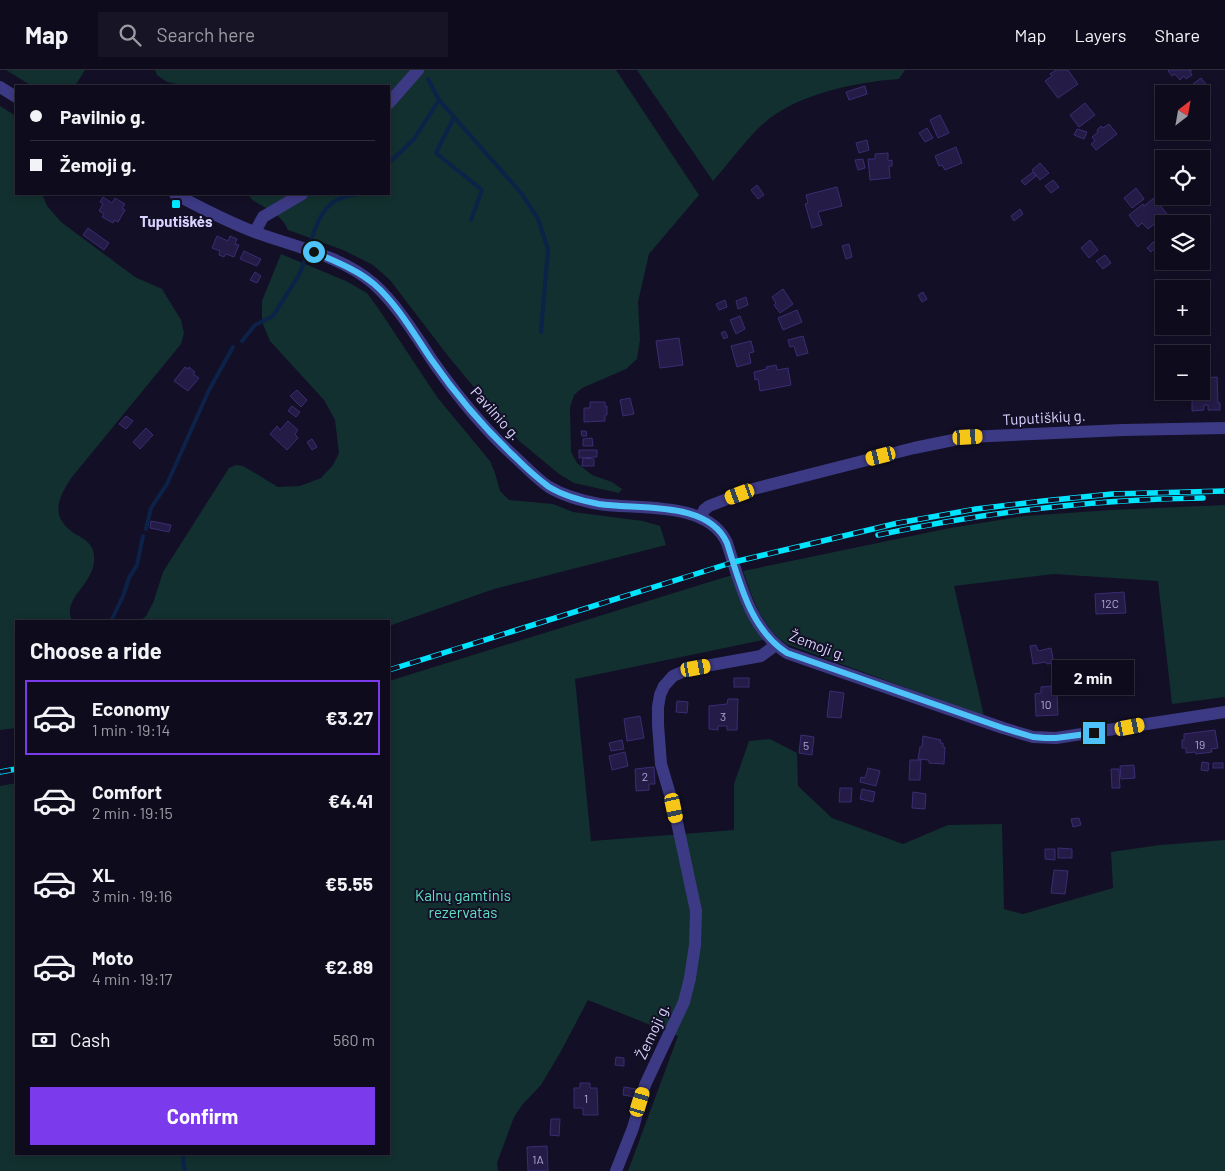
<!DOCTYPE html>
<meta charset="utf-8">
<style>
body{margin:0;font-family:Barlow,sans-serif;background:#171425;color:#f1f3f6;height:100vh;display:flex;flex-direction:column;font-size:19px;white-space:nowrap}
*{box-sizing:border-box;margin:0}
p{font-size:16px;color:#9b9ba3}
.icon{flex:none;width:28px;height:28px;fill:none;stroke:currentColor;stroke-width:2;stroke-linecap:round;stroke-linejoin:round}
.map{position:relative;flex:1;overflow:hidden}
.sheet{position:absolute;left:15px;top:550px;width:375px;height:535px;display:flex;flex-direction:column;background:#0e0b1c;border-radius:0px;box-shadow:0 2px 8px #0003,0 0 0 1px #2e2b3b}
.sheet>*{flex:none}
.banner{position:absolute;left:15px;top:15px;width:375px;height:110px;border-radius:0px;box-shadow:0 2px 8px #0003,0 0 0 1px #2e2b3b;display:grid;align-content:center;height:110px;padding:0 15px;background:#0e0b1c}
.needle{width:32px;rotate:31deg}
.controls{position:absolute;left:1155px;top:15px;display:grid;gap:10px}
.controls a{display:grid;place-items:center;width:55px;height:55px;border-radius:0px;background:#0e0b1c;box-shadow:0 2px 8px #0003,0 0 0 1px #2e2b3b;font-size:25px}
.end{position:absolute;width:22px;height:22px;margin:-11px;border:6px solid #4fc3f7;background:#111;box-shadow:0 0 0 2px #111}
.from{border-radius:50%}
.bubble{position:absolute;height:35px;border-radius:0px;background:#0e0b1c;box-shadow:0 2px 8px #0003,0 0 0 1px #2e2b3b;font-size:16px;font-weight:700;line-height:35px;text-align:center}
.car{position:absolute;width:15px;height:30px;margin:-15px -8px;border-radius:6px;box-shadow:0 0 4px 1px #0007;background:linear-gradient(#f5c518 24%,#345 0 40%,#f5c518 0 76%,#345 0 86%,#f5c518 0)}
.banner b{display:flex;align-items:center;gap:18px;height:48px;font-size:19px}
.banner b+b{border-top:1px solid #2e2b3b}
.banner i{width:12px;height:12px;background:#f1f3f6}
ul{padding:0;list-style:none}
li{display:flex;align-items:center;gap:15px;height:75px;margin:0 10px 8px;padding:0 5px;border:2px solid transparent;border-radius:0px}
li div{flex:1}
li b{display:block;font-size:19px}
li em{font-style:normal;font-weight:700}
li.on{border-color:#7c3aed}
li>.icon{width:45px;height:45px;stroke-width:1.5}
h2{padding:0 15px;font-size:22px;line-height:60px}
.pay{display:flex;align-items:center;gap:12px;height:55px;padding:0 15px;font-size:19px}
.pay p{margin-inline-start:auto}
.cta{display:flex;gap:10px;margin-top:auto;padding:10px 15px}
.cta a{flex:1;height:58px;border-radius:0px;background:#7c3aed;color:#fff;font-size:20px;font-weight:700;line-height:58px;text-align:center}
header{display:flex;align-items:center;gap:30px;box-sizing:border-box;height:70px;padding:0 25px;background:#0e0b1c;border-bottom:1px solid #2e2b3b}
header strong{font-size:24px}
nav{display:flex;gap:28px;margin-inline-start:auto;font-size:18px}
.search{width:350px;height:45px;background:#171425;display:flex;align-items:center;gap:12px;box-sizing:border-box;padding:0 18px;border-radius:0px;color:#9b9ba3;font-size:19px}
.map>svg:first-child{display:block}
.green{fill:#12302f}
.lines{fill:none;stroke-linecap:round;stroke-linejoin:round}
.stream{stroke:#0c2248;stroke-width:4}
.building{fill:#241b47;stroke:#3b2d73}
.minor{stroke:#3d3a85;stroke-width:12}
.rail-casing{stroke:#00e5ff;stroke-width:5.5}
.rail{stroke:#130f26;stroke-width:4;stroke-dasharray:11;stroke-linecap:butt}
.route{stroke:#4fc3f7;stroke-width:6}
.poi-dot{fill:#00e5ff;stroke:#130f26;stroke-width:2}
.labels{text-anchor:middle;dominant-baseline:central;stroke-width:4;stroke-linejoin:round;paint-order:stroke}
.number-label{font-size:12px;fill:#aca6d1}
.poi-label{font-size:15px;font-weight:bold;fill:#d9d4ff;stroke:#130f26}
.street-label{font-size:15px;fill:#d9d4ff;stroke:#130f26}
.park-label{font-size:15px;fill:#5fe0c0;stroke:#130f26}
</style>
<header>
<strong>Map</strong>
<div class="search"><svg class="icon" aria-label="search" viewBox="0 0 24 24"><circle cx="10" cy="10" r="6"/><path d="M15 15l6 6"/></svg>Search here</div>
<nav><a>Map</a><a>Layers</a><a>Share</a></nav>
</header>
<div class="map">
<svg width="1225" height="1101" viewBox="0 0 1225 1101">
<rect width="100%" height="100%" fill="#130f26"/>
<g class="green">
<polygon points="6,0 85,0 75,16 32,16"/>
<path d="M155 0H616L699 125 649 184 638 232 640 270 637 289 626 299 582 318 574 325 570 338 571 382 577 393 592 405 612 412 622 419 619 423 574 413 559 404 518 370 448 286 390 210 373 195 343 180 288 160C280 139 253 136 248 124H389V16H187L167 12 157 5Z"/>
<path d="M637 0H905L899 9C856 12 797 24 764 53 747 68 729 93 713 111Z"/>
<path d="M0 36 16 46V124H42L47 136 61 152 135 207 162 219 181 250 184 263 181 274 72 407C60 425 49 444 71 461 80 468 92 470 94 485 97 509 71 523 70 540 69 543 71 548 72 551H16V658L0 660Z"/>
<polygon points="281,184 346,211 367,223 380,241 437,327 490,391 495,403 500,421 509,430 553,434 573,442 643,451 660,456 666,475 494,519 389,556 389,551 140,551 146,546 153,533 163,502 229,398 236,395 243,396 278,417 300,416 321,408 333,395 339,383 335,350 324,330 270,271 262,252 262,231"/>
<path d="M1225 435V627L1172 634 1158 511 1054 504 954 516 984 646 786 574C761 556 753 529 743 501L950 458 1024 446 1111 440Z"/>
<polygon points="732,505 745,540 763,570 575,609 591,771 734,760 734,714 749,671 770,669 797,683 798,716 832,748 903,774 948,755 1002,754 1004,839 1023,844 1113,818 1111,782 1160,775 1225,770 1225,1101 628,1101 678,966 588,930 560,983 541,1015 523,1034 514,1047 497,1093 498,1101 0,1101 0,716 16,713 16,1084 389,1084 389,611"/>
</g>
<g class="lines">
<g class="stream">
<polyline points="439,30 522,124 538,149 548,179 541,262"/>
<polyline points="454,47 436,83 482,120 471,150"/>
<polyline points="389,93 414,69 439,30 428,9"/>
<path d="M311 171C319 145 327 127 358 124"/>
<polyline points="242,271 255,255 273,246 300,203 304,192"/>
<polyline points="146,459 151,438 167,414 209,320 233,277"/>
<polyline points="111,551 123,526 129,508 137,495 143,466"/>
<polyline points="184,1084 183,1090 185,1101"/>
</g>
</g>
<g class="building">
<polygon points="1056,0 1068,0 1078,14 1058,28 1045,11 1052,6 1050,4"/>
<polygon points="1169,0 1192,0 1190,1 1192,5 1186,9 1184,6 1180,10 1175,4 1172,6 1168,1"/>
<polygon points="1201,8 1209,18 1200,24 1193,14"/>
<polygon points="865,16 867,24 849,30 846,22"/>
<polygon points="1085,33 1095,45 1079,57 1070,45"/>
<polygon points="940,45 949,63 938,68 930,50"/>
<polygon points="1109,54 1117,64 1096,80 1091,74 1095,71 1092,67 1098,62 1097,60 1101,56 1103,58"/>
<polygon points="927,58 933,68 925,72 919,63"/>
<polygon points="1077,59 1087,62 1084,69 1074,65"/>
<polygon points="867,70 869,80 859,83 856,73"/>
<polygon points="956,77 962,93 945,100 942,95 939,96 935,86"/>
<polygon points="888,83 888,91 892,90 892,96 889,96 890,108 870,110 868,89 875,89 875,84"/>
<polygon points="863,89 865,98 858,100 855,90"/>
<polygon points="1040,93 1049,103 1040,110 1032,100"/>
<polygon points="1033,102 1036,106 1025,115 1021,111"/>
<polygon points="1053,110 1059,117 1051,123 1045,116"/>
<polygon points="757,115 764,125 758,129 751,120"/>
<polygon points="837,117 842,136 818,142 822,155 812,158 805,134 808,133 806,125"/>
<polygon points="1136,118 1144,129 1132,138 1124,128"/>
<polygon points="103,127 112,133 115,128 125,134 122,138 125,140 118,152 114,150 113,153 102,147 104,144 99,141 103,134 100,132"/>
<polygon points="1154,128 1167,144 1148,159 1142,153 1138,157 1129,145 1143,134 1144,136"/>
<polygon points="1020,139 1023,144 1014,151 1011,146"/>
<polygon points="88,158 109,173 104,180 83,165"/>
<polygon points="217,166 228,171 230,166 237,169 235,174 239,175 234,187 226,184 224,187 219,185 220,181 212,178"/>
<polygon points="1090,170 1098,180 1089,188 1081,178"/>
<polygon points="1153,172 1157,176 1151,182 1147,178"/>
<polygon points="849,174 852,187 846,189 842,176"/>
<polygon points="1162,178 1164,181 1164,191 1170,191 1172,194 1165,199 1154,183"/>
<polygon points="244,181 261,189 257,196 240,189"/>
<polygon points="1105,185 1111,193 1103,199 1096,191"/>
<polygon points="255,202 261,206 257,213 250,210"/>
<polygon points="783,219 793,234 780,243 774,235 776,233 772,227"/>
<polygon points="923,222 927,229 922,232 918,225"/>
<polygon points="746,227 748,235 738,239 736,231"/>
<polygon points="725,230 727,237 719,240 716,234"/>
<polygon points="797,240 802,252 783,260 778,248"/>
<polygon points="740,246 745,259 736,264 730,250"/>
<polygon points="725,261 728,267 724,269 721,263"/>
<polygon points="803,266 808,283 797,286 794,276 790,277 788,270"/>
<polygon points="679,268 683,295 660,298 656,271"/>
<polygon points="751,271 754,282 749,283 751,293 737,297 731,276"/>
<polygon points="1179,279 1192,280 1191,284 1178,284"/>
<polygon points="776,295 777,300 788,298 791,315 760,321 758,309 755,310 754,302 767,299 766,297"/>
<polygon points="185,297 188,299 189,297 195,302 193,304 199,308 188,321 174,311"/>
<polygon points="1217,307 1218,333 1220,333 1220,340 1208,340 1208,335 1204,335 1204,340 1192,341 1192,328 1202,328 1202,308"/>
<polygon points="297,320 307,330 301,337 290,326"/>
<polygon points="630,328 634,344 623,346 620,330"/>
<polygon points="590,332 605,332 605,337 607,336 607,345 605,345 605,351 584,352 584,338 590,338"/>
<polygon points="292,336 300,342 296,347 288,341"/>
<polygon points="126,346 133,351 126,359 119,354"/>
<polygon points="288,351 298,360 295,364 298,368 287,380 270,364 277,356 280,360"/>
<polygon points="146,358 153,365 140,379 133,372"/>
<polygon points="581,361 586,361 587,366 582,366"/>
<polygon points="592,368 593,376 583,376 583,369"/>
<polygon points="312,369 317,377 312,380 307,372"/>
<polygon points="579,380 597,380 597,387 579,388"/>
<polygon points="583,388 594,389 594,396 582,396"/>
<polygon points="151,451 171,455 169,462 150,458"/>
<polygon points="1124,522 1126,543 1096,544 1095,524"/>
<polygon points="1036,575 1038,581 1051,578 1054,593 1047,594 1046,592 1033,594 1030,576"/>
<rect x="734" y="608" width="15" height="9"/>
<polygon points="1051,616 1051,623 1057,623 1058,645 1036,646 1035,624 1041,623 1041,617"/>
<polygon points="830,621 844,623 841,648 827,647"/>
<polygon points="728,629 738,629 737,660 727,660 727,656 718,656 718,660 709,659 709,636 727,634"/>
<polygon points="677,631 688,632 687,643 676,642"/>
<polygon points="640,646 644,668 627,671 624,649"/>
<polygon points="1215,660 1218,678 1211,679 1212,682 1196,684 1195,682 1186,683 1186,678 1182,678 1182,670 1184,670 1184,664"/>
<polygon points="801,665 814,667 812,685 799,683"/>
<polygon points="923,666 941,670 940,673 943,673 943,677 945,677 944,694 929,693 929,690 918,689 920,677 922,677"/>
<polygon points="622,670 624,679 611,681 609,673"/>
<polygon points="625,682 628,696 612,700 609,686"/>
<polygon points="910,690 921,690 920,710 909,710"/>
<polygon points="1202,692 1209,693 1208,701 1201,700"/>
<rect x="1213" y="693" width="10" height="5"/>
<polygon points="1134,695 1135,708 1121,709 1120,696"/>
<polygon points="654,697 655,714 649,714 649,720 636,721 635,699"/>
<polygon points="868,698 880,701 876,716 860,712 861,707 865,708"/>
<polygon points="1111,699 1119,699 1120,718 1112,718"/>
<polygon points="840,718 852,718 851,732 839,732"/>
<polygon points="862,719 875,722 873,732 860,729"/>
<polygon points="913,722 926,724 925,739 912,738"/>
<polygon points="1079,748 1081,755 1073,757 1071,749"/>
<polygon points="1058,778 1072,779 1072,788 1058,788"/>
<polygon points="1045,779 1055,779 1055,790 1045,789"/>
<polygon points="1054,800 1068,801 1065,824 1051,823"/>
<polygon points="616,987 624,988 624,996 615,995"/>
<polygon points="580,1013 590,1013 590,1018 597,1018 598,1045 583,1045 583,1038 574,1038 574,1018 580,1018"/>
<polygon points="624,1017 636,1019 635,1027 623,1025"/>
<polygon points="551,1049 560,1049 559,1066 550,1065"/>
<polygon points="547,1076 548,1101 528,1101 527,1077"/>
</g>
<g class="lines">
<g class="minor">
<polyline points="0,17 16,27"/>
<polyline points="389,33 418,0"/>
<path d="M175 124C201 138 228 152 257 163 296 177 342 186 374 214 398 236 416 266 434 293 458 327 484 359 515 387 526 397 537 409 549 417 564 426 583 431 599 434 638 440 708 430 727 473 740 513 750 559 787 583L1003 658 1033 667 1056 668 1225 642"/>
<polyline points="255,162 263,147 302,124"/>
<polyline points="701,448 704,440 709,436 753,419 914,378 968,367 1123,360 1225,358"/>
<polyline points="616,1101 633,1058 645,1015 684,932 690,908 695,875 696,841 674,738 661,694 658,655 658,637 660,625 664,616 673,606 689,599 761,586 776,575"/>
</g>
<defs>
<g id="rail">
<path d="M878 465C982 443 1097 429 1203 428"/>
<polyline points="389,600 734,492 898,453 976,439 1043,431 1112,424 1225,421"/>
<polyline points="0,702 16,699"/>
</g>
</defs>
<use href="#rail" class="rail-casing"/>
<use href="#rail" class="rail"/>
</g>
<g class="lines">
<path class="route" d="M314 182C334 191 356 199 374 214 397 234 414 264 431 289 456 325 483 357 515 387 525 397 537 408 549 417 564 426 583 431 599 434 638 440 708 430 727 473 740 513 750 559 787 583L1003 658 1033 667 1045 668H1056L1094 663"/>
</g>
<rect class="poi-dot" x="171" y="129" width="10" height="10" rx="2.5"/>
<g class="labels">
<g class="number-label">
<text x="1110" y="533">12C</text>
<text x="1046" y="634">10</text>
<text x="723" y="646">3</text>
<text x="1200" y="674">19</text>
<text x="806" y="675">5</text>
<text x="645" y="706">2</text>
<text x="586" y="1028">1</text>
<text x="538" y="1089">1A</text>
</g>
<g class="poi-label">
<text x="176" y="151">Tuputiškės</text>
</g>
<g class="street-label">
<text transform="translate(496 343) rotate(48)">Pavilnio g.</text>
<text transform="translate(1044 347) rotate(-3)">Tuputiškių g.</text>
<text transform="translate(818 575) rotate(21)">Žemoji g.</text>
<text transform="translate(652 961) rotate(-65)">Žemoji g.</text>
</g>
<g class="park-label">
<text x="463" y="825">Kalnų gamtinis<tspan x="463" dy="17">rezervatas</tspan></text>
</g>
</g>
</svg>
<div class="controls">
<a><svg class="needle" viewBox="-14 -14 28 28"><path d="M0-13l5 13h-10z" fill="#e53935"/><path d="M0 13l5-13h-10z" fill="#9b9ba3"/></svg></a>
<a><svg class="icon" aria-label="locate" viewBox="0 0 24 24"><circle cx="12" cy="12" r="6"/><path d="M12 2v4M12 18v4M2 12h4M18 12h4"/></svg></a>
<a><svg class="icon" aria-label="layers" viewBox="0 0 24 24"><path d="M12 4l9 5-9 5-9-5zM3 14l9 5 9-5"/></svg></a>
<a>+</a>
<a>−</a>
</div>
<i class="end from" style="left:314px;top:182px"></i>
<i class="end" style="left:1094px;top:663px"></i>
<div class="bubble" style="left:1052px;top:590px;width:82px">2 min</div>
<i class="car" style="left:968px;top:367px;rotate:87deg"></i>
<i class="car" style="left:881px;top:386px;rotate:256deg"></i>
<i class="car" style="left:740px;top:424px;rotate:250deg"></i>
<i class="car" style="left:696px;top:598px;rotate:80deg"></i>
<i class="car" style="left:1130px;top:657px;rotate:79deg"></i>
<i class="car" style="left:674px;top:738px;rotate:168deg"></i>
<i class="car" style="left:640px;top:1032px;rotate:17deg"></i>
<div class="banner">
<b><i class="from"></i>Pavilnio g.</b>
<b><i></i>Žemoji g.</b>
</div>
<section class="sheet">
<h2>Choose a ride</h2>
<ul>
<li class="on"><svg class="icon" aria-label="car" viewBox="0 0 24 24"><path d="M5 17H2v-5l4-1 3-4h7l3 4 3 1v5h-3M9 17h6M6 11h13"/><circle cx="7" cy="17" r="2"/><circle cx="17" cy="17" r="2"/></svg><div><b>Economy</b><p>1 min · 19:14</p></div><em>€3.27</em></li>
<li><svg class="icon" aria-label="car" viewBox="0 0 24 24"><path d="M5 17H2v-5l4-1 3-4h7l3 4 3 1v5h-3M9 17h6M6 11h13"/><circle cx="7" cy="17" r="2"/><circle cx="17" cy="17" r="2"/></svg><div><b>Comfort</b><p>2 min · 19:15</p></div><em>€4.41</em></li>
<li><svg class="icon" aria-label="car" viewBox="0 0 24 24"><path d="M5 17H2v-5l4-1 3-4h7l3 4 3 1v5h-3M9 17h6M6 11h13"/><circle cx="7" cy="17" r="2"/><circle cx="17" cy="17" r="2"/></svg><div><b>XL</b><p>3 min · 19:16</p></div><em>€5.55</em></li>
<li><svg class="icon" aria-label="car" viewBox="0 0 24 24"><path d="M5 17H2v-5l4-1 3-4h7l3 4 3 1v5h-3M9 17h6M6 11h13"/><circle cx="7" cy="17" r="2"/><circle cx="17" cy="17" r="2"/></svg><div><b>Moto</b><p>4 min · 19:17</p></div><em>€2.89</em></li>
</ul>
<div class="pay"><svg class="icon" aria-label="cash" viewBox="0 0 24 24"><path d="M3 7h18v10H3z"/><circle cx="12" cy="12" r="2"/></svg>Cash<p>560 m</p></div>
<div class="cta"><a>Confirm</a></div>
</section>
</div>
